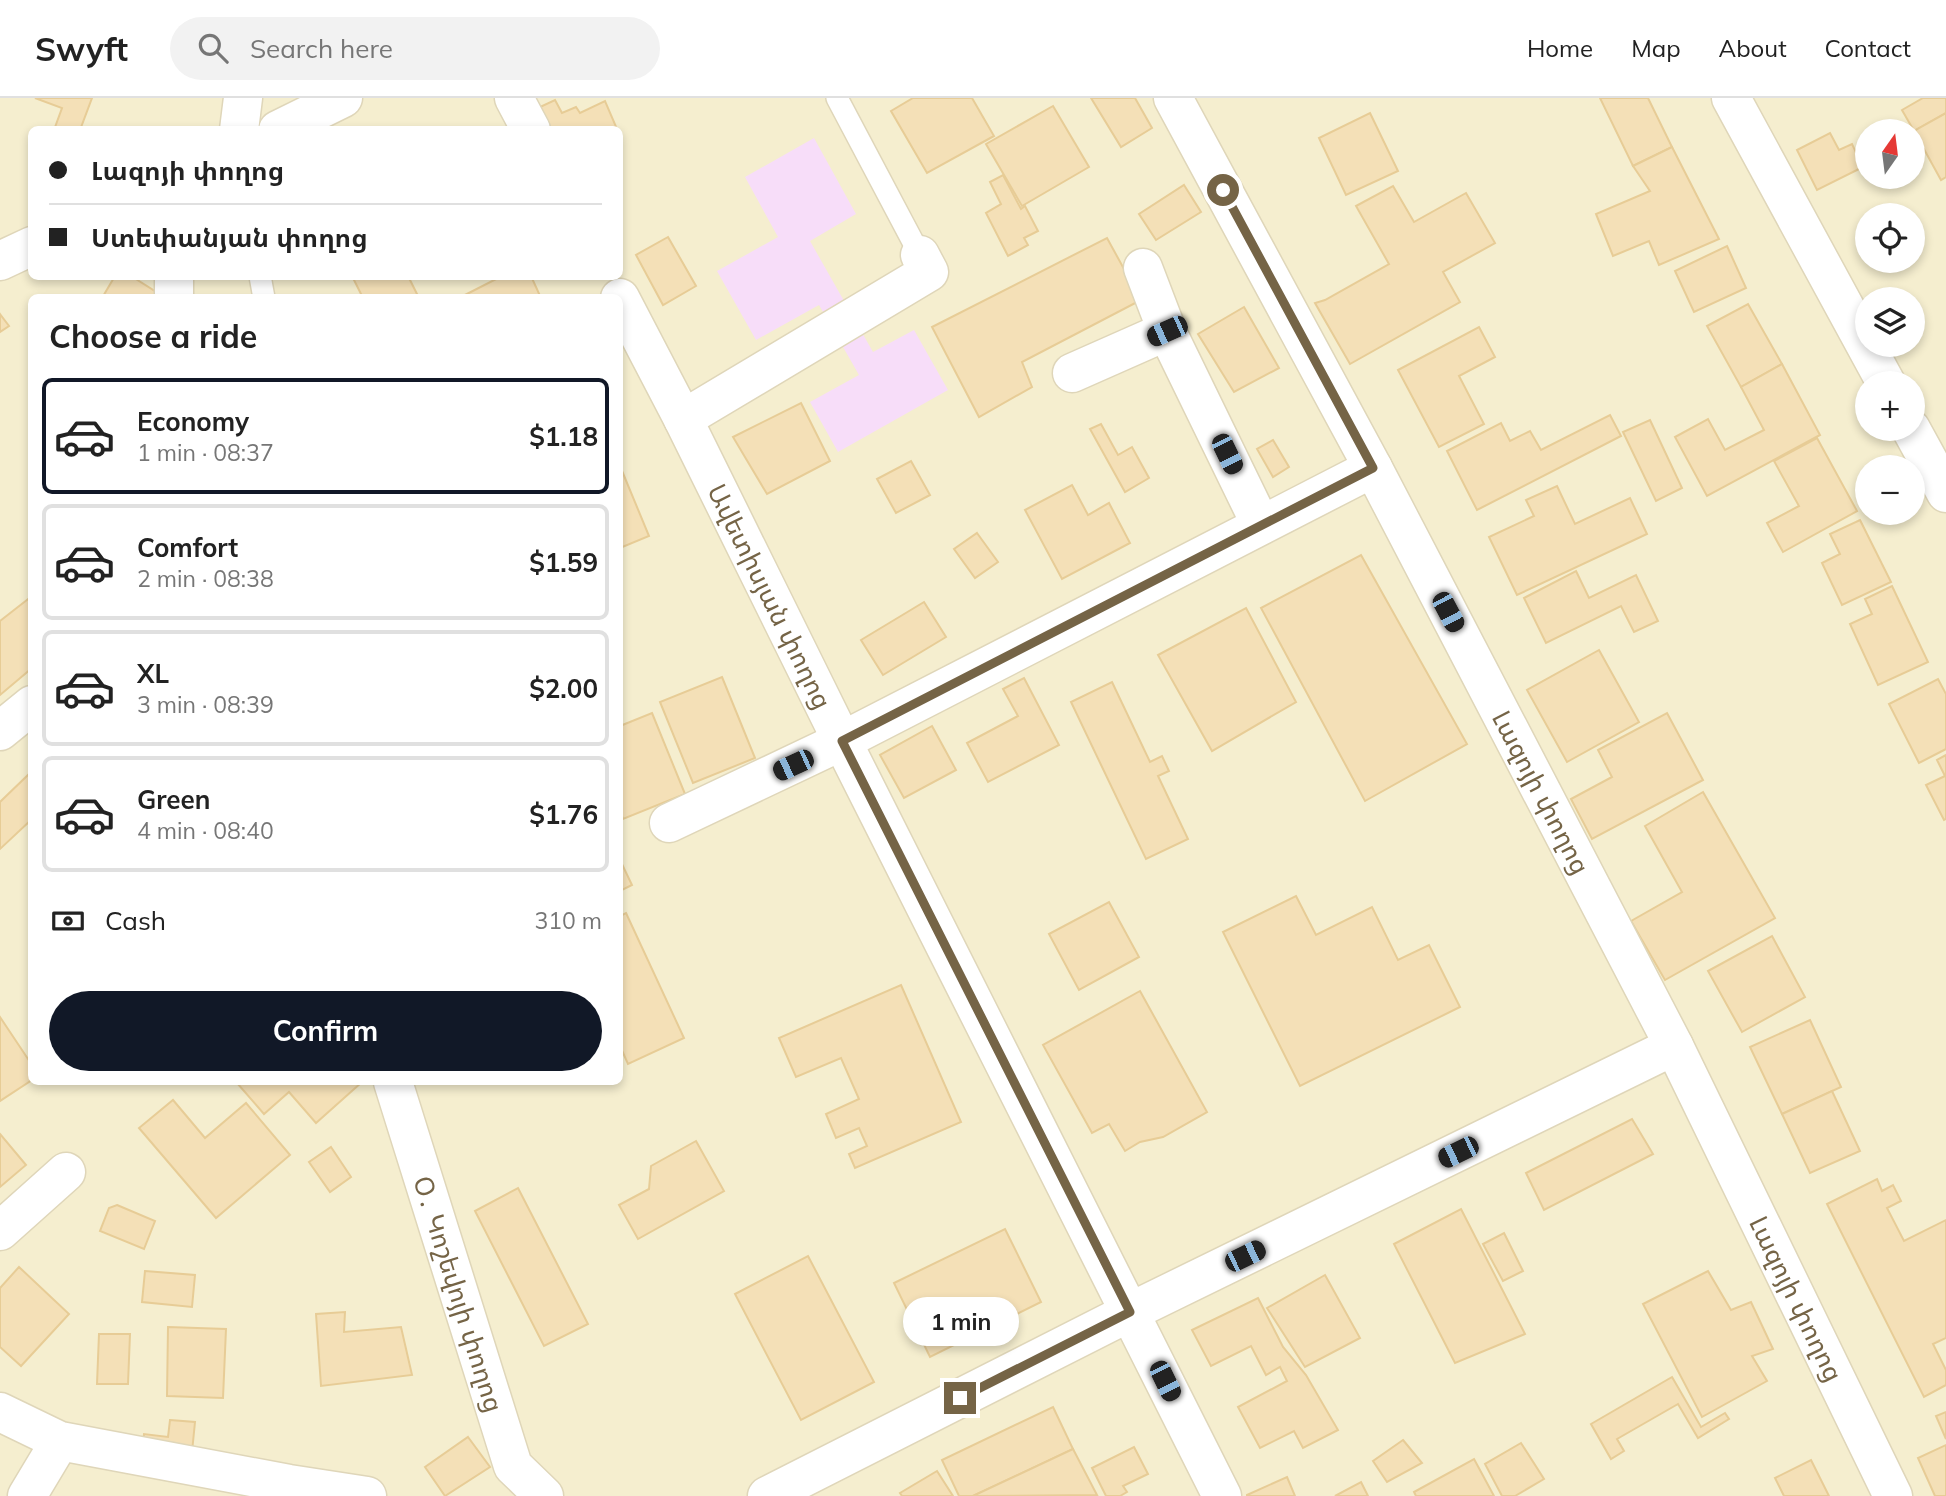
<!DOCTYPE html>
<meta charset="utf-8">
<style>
body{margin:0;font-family:Mulish,"Noto Sans Armenian",sans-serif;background:#f2f2f2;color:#222;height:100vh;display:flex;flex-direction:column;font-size:26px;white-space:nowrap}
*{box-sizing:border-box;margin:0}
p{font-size:23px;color:#767676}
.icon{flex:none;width:38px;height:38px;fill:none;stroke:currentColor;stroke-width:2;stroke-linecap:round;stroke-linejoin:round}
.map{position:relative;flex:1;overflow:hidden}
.side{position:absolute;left:28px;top:196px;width:595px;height:791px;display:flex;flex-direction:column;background:#fff;border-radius:10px;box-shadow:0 4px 10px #0003}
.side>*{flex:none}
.banner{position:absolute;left:28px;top:28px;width:595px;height:154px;border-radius:10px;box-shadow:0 4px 10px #0003;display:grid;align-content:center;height:154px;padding:0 21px;background:#fff}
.needle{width:46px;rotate:14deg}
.tools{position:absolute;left:1855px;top:21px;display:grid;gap:14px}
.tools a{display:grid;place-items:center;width:70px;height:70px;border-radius:50%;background:#fff;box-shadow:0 4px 10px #0003;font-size:35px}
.end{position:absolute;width:32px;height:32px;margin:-16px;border:9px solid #756446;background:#fff;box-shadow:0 0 0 4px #fff}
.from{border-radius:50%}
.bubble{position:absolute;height:49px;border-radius:24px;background:#fff;box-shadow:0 4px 10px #0003;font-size:23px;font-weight:700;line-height:49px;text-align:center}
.car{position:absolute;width:21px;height:42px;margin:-21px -10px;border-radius:9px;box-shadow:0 0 5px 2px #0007;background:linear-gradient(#222 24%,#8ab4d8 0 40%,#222 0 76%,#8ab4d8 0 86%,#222 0)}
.banner b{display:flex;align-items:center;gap:24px;height:66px;font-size:26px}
.banner b+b{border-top:2px solid #e0e0e0}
.banner i{width:18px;height:18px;background:#222}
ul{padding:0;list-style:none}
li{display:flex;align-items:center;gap:21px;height:116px;margin:0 14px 10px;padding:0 7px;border:4px solid #e0e0e0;border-radius:10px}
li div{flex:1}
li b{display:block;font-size:26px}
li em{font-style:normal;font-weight:700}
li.current{border-color:#111827}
li>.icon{width:63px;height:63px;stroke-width:1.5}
h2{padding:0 21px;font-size:32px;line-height:84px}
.pay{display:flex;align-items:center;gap:18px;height:77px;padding:0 21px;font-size:26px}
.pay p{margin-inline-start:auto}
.primary-button{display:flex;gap:14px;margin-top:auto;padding:14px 21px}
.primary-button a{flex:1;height:80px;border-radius:42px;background:#111827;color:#fff;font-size:28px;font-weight:700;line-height:80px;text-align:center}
header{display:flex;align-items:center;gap:42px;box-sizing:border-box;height:98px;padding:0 35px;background:#fff;border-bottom:2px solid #e0e0e0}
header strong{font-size:33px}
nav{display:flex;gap:38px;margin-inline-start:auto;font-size:24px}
.search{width:490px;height:63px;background:#f2f2f2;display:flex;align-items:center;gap:18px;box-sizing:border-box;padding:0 24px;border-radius:38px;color:#767676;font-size:26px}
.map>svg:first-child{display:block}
.residential{fill:#f5eecf;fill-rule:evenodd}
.education{fill:#f7ddf9}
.building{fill:#f4e0b7;stroke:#e7cc96;stroke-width:2}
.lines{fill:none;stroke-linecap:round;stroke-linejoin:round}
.service-casing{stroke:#dfd6b9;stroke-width:24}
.minor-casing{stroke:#dfd6b9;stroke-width:41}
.tertiary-casing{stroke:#dfd6b9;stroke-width:41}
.service{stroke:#fff;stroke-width:21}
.minor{stroke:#fff;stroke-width:38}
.tertiary{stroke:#fff;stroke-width:38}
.route{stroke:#756446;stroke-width:9}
.labels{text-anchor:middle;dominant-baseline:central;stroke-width:5;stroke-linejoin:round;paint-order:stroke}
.street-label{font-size:26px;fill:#756446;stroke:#fffce8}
</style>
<header>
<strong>Swyft</strong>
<div class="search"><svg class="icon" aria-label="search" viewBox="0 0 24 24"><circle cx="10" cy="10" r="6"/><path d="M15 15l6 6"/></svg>Search here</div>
<nav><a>Home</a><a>Map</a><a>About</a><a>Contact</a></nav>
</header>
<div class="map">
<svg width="1946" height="1398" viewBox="0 0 1946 1398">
<rect width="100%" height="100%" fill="#fdfae0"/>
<path class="residential" d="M0 0H1946V1398H0ZM32 32H620V178H32ZM1867 33H1913V79H1867ZM1867 117H1913V163H1867ZM32 200H620V984H32ZM1867 201H1913V247H1867ZM1867 285H1913V331H1867ZM1867 369H1913V415H1867Z"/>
<polygon class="education" points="814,40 856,116 810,143 873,254 914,232 948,292 838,354 810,304 859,277 819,207 756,242 717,173 778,139 745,79"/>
<g class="building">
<polygon points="35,0 92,0 80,32 54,32 62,10"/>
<polygon points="913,0 972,0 994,38 927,75 891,13"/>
<polygon points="1091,0 1135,0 1152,30 1121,49"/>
<polygon points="1600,0 1648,0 1672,49 1633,68"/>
<polygon points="1923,0 1946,0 1946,15 1914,33 1902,12"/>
<polygon points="555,2 562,15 576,9 580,15 605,3 617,31 550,32 540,9"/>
<polygon points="1053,8 1089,69 1022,108 986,46"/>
<polygon points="1370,15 1398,73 1346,97 1319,40"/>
<polygon points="1946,15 1946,79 1941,82 1914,33"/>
<polygon points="1830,35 1839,52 1852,46 1863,69 1817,92 1797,52"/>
<polygon points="1672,49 1719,141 1659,167 1649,143 1613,158 1596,116 1650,93 1633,68"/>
<polygon points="1003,77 1021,111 1025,108 1038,133 1024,140 1028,147 1008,158 986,115 1001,106 990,84"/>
<polygon points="1184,87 1201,114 1156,142 1139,116"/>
<polygon points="1393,88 1414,124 1466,95 1495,145 1443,174 1460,204 1350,266 1315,205 1325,202 1389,166 1356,108"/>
<polygon points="668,139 696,188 663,207 636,157"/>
<polygon points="1107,140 1141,202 1022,264 1032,289 979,319 932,229"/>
<polygon points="1727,148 1746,190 1694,214 1675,173"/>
<polygon points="115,178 131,178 161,197 160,200 102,200"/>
<polygon points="352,178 408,178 419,200 363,200"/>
<polygon points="502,178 531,178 541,200 459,200"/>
<polygon points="1748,206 1782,266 1741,289 1707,228"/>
<polygon points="1244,209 1279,270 1234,294 1198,236"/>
<polygon points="0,216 9,228 0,234"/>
<polygon points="1479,229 1495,259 1459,278 1484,326 1439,349 1398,272"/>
<polygon points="1782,266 1820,337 1707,398 1675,339 1708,321 1725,352 1764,332 1741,289"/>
<polygon points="801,305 830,363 767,396 733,339"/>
<polygon points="1610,317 1621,338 1477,412 1447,353 1501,325 1510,343 1530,333 1541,352"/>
<polygon points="1650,322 1682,390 1656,403 1623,334"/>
<polygon points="1101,326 1118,357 1132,349 1149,380 1125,394 1090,331"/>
<polygon points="1817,340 1857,413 1783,454 1767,425 1799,408 1774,363"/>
<polygon points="1273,342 1289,369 1273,379 1257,351"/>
<polygon points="911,363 930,397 896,415 877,381"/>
<polygon points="620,368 649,438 620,450"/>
<polygon points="1072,387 1088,417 1109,405 1130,445 1062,481 1025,412"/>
<polygon points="1557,388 1575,426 1630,400 1647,436 1517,497 1489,439 1534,418 1526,402"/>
<polygon points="1860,422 1891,484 1842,507 1822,465 1840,456 1830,436"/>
<polygon points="977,435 998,464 975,480 954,451"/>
<polygon points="1361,457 1467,646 1365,703 1261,510"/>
<polygon points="1576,473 1589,500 1636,477 1658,523 1634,534 1621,508 1546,545 1524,500"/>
<polygon points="1892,488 1928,564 1878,587 1850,526 1872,516 1865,501"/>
<polygon points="32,498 32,570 0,597 0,523"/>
<polygon points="924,504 946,539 883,577 861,542"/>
<polygon points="1246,510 1296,604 1212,653 1158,557"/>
<polygon points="1599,552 1639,624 1567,664 1527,592"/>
<polygon points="722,579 755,660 693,685 660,604"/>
<polygon points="1024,580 1059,647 988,684 967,645 1018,618 1003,591"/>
<polygon points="1938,581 1946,596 1946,651 1919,665 1889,606"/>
<polygon points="1112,584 1150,664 1162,658 1169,673 1158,678 1188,741 1146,761 1071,604"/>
<polygon points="652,615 685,696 623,721 620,712 620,628"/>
<polygon points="1667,615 1703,682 1592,741 1571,701 1612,679 1598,652"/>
<polygon points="932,628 956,672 904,700 880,657"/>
<polygon points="1946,657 1946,721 1944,722 1926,687 1945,678 1937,662"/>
<polygon points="29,676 32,679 32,721 0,751 0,704"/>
<polygon points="1703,694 1775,820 1665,882 1631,823 1682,794 1645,728"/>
<polygon points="620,762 632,787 620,793"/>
<polygon points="1296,798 1316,837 1372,809 1398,862 1429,847 1460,909 1300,988 1223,834"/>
<polygon points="1109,804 1139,859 1079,892 1049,836"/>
<polygon points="626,815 684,940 628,966 620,948 620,818"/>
<polygon points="1772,838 1805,899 1742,934 1708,873"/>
<polygon points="901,887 961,1024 855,1070 849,1056 867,1048 859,1030 836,1040 826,1016 859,1001 841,960 796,979 779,940"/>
<polygon points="1140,893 1207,1014 1163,1039 1140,1044 1125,1053 1109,1026 1092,1035 1043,947"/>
<polygon points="0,919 32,967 32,982 0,1003"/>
<polygon points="1810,922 1841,989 1782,1016 1750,949"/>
<polygon points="238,984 362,984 316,1025 289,994 264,1016 237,985"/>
<polygon points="1832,993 1860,1053 1810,1075 1782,1016"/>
<polygon points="173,1002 205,1040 246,1005 290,1057 216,1120 139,1030"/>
<polygon points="1632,1021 1653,1056 1544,1112 1526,1075"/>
<polygon points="0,1036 26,1067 0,1089"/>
<polygon points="696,1043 724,1093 638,1141 619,1107 649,1091 651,1068"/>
<polygon points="331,1049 351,1079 330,1094 309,1064"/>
<polygon points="1877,1081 1882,1093 1893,1087 1901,1103 1887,1110 1904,1143 1946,1122 1946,1240 1933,1246 1946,1272 1946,1287 1924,1299 1827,1106"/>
<polygon points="518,1090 588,1226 544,1248 475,1113"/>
<polygon points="117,1107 155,1123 144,1151 100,1133 109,1110"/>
<polygon points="1461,1111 1525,1236 1455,1265 1394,1146"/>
<polygon points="1005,1131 1041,1204 930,1259 894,1185"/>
<polygon points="1504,1135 1523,1173 1503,1183 1483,1146"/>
<polygon points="808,1158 874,1284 801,1322 735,1196"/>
<polygon points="19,1169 69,1216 21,1268 0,1249 0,1190"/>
<polygon points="145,1173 195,1177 192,1209 142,1204"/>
<polygon points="1708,1173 1731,1212 1751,1204 1773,1251 1752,1258 1767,1283 1702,1319 1643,1206"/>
<polygon points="1325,1177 1360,1240 1305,1269 1267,1210"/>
<polygon points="1258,1200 1283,1249 1306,1277 1338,1332 1303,1350 1294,1333 1260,1350 1238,1309 1287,1283 1280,1269 1266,1277 1251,1248 1211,1268 1192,1232"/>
<polygon points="345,1214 344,1234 401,1229 412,1277 321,1288 316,1216"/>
<polygon points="168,1229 226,1231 223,1300 167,1298"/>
<polygon points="99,1236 130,1236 128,1286 97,1286"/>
<polygon points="1672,1279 1701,1329 1725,1315 1729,1321 1698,1340 1678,1306 1617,1341 1624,1353 1611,1361 1591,1326"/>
<polygon points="1053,1309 1073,1351 973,1398 959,1398 942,1362"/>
<polygon points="1946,1314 1946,1341 1936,1318"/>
<polygon points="170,1322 195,1324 192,1354 143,1349 144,1336 168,1339"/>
<polygon points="468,1339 490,1369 445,1398 425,1369"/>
<polygon points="1403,1342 1422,1365 1387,1384 1373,1363"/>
<polygon points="1521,1345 1544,1381 1515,1398 1502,1398 1485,1366"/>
<polygon points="1946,1347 1946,1398 1935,1398 1918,1360"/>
<polygon points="1134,1349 1148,1376 1123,1388 1127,1394 1120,1398 1106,1398 1092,1370"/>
<polygon points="1073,1351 1097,1397 973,1398"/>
<polygon points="1474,1361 1494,1398 1416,1398 1414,1394"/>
<polygon points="1811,1362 1829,1398 1784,1398 1775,1380"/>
<polygon points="937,1373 953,1398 902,1398 900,1395"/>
<polygon points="1287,1379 1295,1398 1247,1398 1247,1397"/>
<polygon points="1361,1384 1368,1398 1335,1398"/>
</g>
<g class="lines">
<defs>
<g id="service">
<polyline points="837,0 920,157"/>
<polyline points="260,178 264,200"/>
</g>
<g id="minor">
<polyline points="514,0 531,32"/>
<polyline points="1731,0 1886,285"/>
<polyline points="239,32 243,0"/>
<polyline points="278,32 343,0"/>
<polyline points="0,163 32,148"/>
<polyline points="1143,170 1169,238 1261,427"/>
<polyline points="174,178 174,200"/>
<path id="s1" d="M620 200 683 321 842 643 1222 1398"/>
<polyline points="1072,275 1167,233"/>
<polyline points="683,321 929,174 920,157"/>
<polyline points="1911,331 1946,395"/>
<polyline points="0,633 32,607"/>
<polyline points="669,725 842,643 1373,370"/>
<path id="s2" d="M393 984 513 1368 544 1398"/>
<polyline points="0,1133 66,1074"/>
<polyline points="0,1314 60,1343 289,1386 367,1398"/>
<polyline points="27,1398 60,1343"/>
<polyline points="767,1398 1130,1214 1674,948"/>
</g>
<g id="tertiary">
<path id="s3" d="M1173 0 1373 370 1674 948 1893 1398"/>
</g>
</defs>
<use href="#service" class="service-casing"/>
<use href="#minor" class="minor-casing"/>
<use href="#tertiary" class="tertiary-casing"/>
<use href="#service" class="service"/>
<use href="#minor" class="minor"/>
<use href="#tertiary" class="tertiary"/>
</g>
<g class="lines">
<polyline class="route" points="960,1300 1130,1214 842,643 1373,370 1223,92"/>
</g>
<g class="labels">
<g class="street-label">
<text stroke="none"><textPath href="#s1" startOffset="334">Ավետիսյան փողոց</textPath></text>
<text stroke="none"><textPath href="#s3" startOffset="786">Լազոյի փողոց</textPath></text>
<text stroke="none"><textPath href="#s2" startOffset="222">Օ․ Կոշեվոյի փողոց</textPath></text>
<text stroke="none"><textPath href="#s3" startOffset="1353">Լազոյի փողոց</textPath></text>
</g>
</g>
</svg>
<div class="tools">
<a><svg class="needle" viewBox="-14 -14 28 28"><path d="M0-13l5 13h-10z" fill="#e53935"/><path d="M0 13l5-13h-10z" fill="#767676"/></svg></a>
<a><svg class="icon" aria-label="locate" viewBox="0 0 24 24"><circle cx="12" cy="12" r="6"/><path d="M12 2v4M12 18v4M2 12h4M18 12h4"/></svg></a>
<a><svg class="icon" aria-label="layers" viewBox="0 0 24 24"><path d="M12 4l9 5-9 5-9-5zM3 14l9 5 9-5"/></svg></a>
<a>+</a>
<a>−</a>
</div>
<i class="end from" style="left:1223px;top:92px"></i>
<i class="end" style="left:960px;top:1300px"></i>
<div class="bubble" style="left:903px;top:1199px;width:116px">1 min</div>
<i class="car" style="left:1167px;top:233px;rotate:246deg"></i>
<i class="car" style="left:1227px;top:356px;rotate:154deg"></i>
<i class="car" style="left:1448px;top:514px;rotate:152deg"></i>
<i class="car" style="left:793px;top:667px;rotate:245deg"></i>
<i class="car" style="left:1458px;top:1054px;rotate:244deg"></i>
<i class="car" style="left:1245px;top:1158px;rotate:64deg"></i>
<i class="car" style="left:1165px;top:1283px;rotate:154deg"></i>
<div class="banner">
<b><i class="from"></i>Լազոյի փողոց</b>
<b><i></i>Ստեփանյան փողոց</b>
</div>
<section class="side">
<h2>Choose a ride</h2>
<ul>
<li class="current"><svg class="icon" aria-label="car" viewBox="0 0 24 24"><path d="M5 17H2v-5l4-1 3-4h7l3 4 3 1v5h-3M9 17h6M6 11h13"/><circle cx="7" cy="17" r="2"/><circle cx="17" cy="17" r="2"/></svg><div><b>Economy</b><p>1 min · 08:37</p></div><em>$1.18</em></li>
<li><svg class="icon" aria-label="car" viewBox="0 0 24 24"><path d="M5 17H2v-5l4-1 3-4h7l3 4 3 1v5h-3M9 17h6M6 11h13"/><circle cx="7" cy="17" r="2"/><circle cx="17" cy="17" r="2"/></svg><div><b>Comfort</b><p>2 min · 08:38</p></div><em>$1.59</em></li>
<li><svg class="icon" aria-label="car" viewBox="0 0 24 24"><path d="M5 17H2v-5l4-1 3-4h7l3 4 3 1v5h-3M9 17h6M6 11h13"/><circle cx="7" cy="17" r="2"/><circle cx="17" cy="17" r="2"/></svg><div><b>XL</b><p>3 min · 08:39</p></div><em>$2.00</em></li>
<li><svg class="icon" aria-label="car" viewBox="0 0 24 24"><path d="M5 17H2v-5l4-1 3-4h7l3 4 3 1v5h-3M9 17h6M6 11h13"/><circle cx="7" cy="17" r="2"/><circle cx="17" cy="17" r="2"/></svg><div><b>Green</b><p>4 min · 08:40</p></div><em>$1.76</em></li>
</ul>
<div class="pay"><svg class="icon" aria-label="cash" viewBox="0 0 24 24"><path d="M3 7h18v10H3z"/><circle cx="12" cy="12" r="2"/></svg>Cash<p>310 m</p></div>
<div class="primary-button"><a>Confirm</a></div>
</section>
</div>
